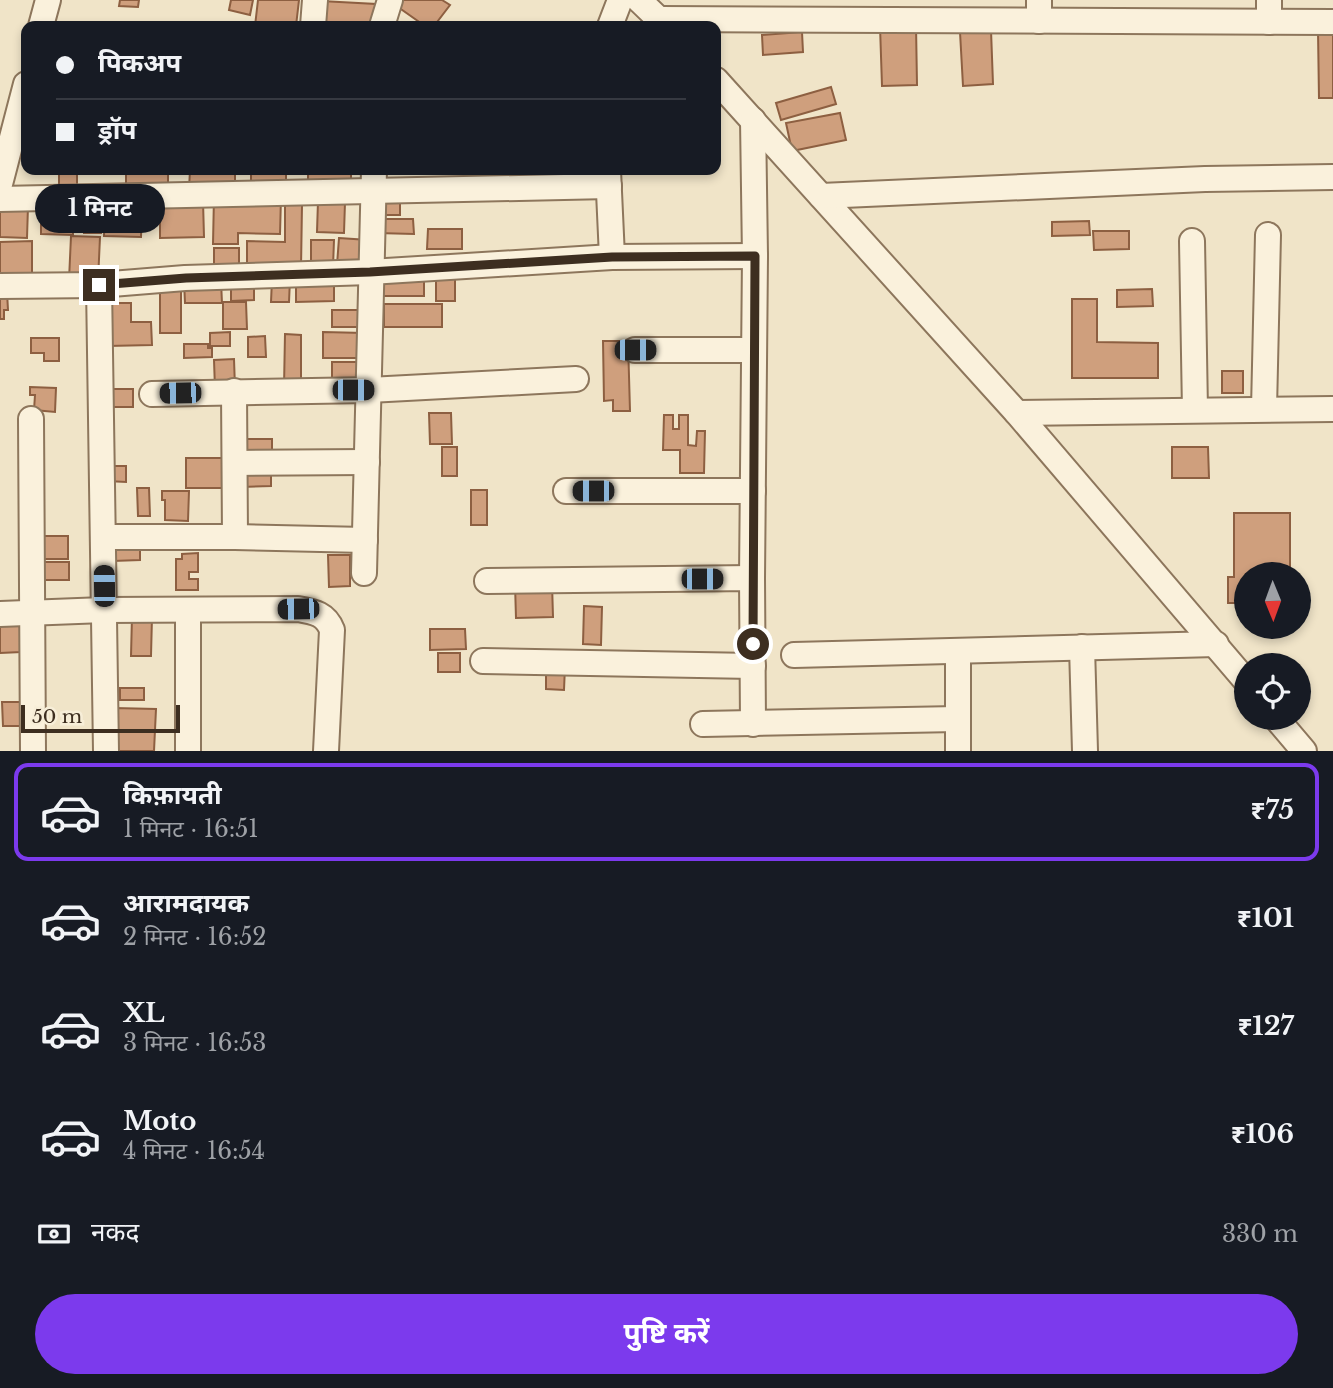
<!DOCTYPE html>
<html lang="hi">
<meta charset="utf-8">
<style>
body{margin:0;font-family:"Libre Baskerville","Noto Sans Devanagari",serif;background:#20242c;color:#f1f3f6;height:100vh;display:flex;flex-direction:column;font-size:26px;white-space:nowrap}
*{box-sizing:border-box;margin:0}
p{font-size:23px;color:#9ea1a6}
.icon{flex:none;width:38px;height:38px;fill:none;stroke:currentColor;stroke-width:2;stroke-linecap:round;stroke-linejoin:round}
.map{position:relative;height:751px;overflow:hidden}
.side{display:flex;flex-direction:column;background:#171b24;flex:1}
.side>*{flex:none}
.hud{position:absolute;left:21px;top:21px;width:700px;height:154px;border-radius:14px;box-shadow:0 4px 10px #0003;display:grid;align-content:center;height:154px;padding:0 35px;background:#171b24}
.needle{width:46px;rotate:179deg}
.fabs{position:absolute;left:1234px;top:562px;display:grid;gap:14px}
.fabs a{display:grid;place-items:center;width:77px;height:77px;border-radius:50%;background:#171b24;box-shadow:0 4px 10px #0003;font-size:35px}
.scale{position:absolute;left:21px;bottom:18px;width:159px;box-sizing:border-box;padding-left:7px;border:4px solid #3d2e20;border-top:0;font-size:19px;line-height:24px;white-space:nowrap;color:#3d2e20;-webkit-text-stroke:5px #f7eed8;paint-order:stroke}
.end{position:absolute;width:32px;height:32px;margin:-16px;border:9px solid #3d2e20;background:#fff;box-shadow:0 0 0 4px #fff}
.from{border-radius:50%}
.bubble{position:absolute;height:49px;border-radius:24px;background:#171b24;box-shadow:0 4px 10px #0003;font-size:23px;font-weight:700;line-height:49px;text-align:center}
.car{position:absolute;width:21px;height:42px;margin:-21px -10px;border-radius:9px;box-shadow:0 0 5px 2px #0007;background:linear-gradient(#222 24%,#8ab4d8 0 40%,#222 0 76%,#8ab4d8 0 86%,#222 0)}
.hud b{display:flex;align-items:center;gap:24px;height:66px;font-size:26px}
.hud b+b{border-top:2px solid #363941}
.hud i{width:18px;height:18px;background:#f1f3f6}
ul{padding:12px 0 0;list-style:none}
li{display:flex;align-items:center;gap:21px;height:98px;margin:0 14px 10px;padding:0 21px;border:4px solid transparent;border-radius:14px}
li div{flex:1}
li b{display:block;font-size:26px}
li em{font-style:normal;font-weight:700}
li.selected{border-color:#7c3aed}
li>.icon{width:63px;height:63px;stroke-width:1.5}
.pay{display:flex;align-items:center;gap:18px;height:77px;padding:0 35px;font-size:26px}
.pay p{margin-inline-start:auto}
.primary-button{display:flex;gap:14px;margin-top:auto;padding:14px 35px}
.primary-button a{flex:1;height:80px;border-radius:42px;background:#7c3aed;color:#fff;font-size:28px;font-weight:700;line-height:80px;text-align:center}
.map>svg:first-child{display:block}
.building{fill:#cf9f7d;stroke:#8d5f41;stroke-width:2}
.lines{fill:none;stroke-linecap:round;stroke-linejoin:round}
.minor-casing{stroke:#8d765c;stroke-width:28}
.minor{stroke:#faf1dc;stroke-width:24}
.route{stroke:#3d2e20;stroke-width:9}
</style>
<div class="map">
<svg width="1333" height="751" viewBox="0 0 1333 751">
<rect width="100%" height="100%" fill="#f0e4c8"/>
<g class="building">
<polygon points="120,0 139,0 138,7 119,6"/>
<polygon points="231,0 253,0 250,15 229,10"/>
<polygon points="258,0 299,0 296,26 255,26"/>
<polygon points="403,0 442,0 450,5 434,26 425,26 398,7"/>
<polygon points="321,1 376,4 375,26 319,26"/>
<polygon points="916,25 917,85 882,86 880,26"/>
<polygon points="991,30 993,84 963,86 960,32"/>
<polygon points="1318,31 1333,31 1333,98 1319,98"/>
<polygon points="802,32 803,52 763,55 762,35"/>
<polygon points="831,87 836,104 781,120 776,103"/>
<polygon points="840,113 846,140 792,151 786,123"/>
<rect x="59" y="170" width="18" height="23"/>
<polygon points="126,170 174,170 174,173 168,173 168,193 126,194"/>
<polygon points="190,170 235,170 235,189 189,189"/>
<rect x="251" y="170" width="35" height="18"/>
<polygon points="308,170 351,170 351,186 308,187"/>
<polygon points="214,196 281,197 280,234 238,233 238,244 213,244"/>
<polygon points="400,199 400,215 379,215 379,200"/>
<rect x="84" y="201" width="17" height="32"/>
<polygon points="203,201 204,237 160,238 160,202"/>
<polygon points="318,201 345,202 344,233 317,232"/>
<polygon points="41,203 72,203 73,235 41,234"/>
<polygon points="105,204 142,205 141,237 104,236"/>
<polygon points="0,205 28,206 27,238 0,237"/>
<polygon points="285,205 302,205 301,268 247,267 247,241 285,242"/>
<polygon points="378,219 413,219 414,234 377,233"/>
<polygon points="1089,221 1090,235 1052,236 1052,222"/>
<polygon points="428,229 462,229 462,249 427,249"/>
<polygon points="1093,231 1129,231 1129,249 1094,250"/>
<polygon points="71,236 100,237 98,281 69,280"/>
<polygon points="339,238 368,240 367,266 337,265"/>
<polygon points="311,240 334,240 333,267 311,267"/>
<polygon points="32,241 32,283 0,280 0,242"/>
<rect x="214" y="248" width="25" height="21"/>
<polygon points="436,270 455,271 455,301 436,301"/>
<rect x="381" y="274" width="43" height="22"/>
<polygon points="334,276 334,301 296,302 296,277"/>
<polygon points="231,278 254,278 254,300 231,301"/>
<polygon points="272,279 290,279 289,302 271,302"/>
<polygon points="184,281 221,281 222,303 185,303"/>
<rect x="160" y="282" width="21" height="51"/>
<polygon points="1152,289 1153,306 1117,307 1117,290"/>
<polygon points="0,292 7,292 8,310 4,310 4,319 0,319"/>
<polygon points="1072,299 1097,299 1097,342 1158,343 1158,378 1072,378"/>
<polygon points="223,302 246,302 247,329 223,329"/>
<polygon points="107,303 131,303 131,322 151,322 152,345 108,346"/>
<rect x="384" y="304" width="58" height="23"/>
<rect x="332" y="310" width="33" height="17"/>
<polygon points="230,332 230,346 210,346 210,333"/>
<polygon points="323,332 364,333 364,358 323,358"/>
<polygon points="285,334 301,335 301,387 284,387"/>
<polygon points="265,336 266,357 248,357 248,337"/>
<polygon points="31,338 59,338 59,361 44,361 44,353 31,353"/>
<polygon points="603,341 628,341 630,411 613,411 613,400 604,401"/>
<polygon points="184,344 208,344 208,348 212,348 212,357 184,358"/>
<polygon points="234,359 235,388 215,389 214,360"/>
<rect x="332" y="362" width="33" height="24"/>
<rect x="1222" y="371" width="21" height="22"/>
<polygon points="30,387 56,388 55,412 34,410 35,395 30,395"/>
<polygon points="111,389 133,389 133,407 112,407"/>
<polygon points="429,413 451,413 452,444 430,444"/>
<polygon points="664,415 673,415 673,429 679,429 679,415 688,415 688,445 696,446 697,431 705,431 704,473 680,473 680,450 663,450"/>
<rect x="242" y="439" width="30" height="21"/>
<rect x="442" y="447" width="15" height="29"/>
<polygon points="1172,447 1208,447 1209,478 1172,478"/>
<rect x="186" y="458" width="36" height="30"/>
<polygon points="107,466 126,466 126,482 107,481"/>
<polygon points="271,467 271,486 241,487 241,468"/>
<polygon points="137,488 149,488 150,516 138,516"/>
<rect x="471" y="490" width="16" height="35"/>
<polygon points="162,491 189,491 188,521 165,520 165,500 162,500"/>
<polygon points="1234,513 1290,513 1290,574 1246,574 1246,603 1228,603 1228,577 1234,577"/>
<rect x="38" y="536" width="30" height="23"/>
<polygon points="114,547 140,547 140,560 113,561"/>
<polygon points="198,553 198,572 189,572 189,579 198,579 198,590 176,590 176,559 182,559 182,554"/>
<polygon points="328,555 350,555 350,586 329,587"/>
<rect x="37" y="562" width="32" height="18"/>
<polygon points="552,583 553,617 516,618 515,584"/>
<polygon points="584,606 602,607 601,645 583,644"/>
<polygon points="132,616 152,617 151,656 131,656"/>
<polygon points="0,618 21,618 21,652 0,653"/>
<polygon points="430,629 465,629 466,649 430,650"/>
<rect x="438" y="653" width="22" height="19"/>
<polygon points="546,666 565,666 564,690 546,689"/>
<rect x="120" y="688" width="24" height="12"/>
<polygon points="2,702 21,702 22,726 3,726"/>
<polygon points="114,708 156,709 154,751 113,751"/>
</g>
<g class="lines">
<defs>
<g id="minor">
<polyline points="639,0 666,26"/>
<polyline points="1039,0 1039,21"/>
<polyline points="1269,0 1269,22"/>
<polyline points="660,19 1333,22"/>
<polyline points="41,26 48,0"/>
<polyline points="313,26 315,0"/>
<polyline points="382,26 390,0"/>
<polyline points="610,26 620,0"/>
<polyline points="716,80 1017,413 1246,681"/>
<polyline points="608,170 612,257"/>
<polyline points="0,184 26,84"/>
<polyline points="821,196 1205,179 1333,177"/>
<polyline points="0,199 609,186"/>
<polyline points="1192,241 1195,410"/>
<polyline points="99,285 106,751"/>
<polyline points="0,286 99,285 185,278 370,272 612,257 755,256"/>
<polyline points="635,350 754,350"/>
<polyline points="234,391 235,537"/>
<polyline points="152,394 369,390 576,379"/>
<polyline points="1264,409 1268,235"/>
<polyline points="1017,413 1333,409"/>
<polyline points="31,419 33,751"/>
<polyline points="235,463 367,462"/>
<polyline points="566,491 753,491"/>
<polyline points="103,537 235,537 365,540"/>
<polyline points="364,573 374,170"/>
<polyline points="752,578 755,256 753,120"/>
<polyline points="487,581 752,578 753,724"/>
<path d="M0 614 104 610 298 609C315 612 326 614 332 630L326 751"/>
<polyline points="1082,647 1085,751"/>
<polyline points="794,655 1216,644"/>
<polyline points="483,661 753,666"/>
<polyline points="1276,718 1304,751"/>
<polyline points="703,724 957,719"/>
<polyline points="188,751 188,611"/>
<polyline points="958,751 958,651"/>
</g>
</defs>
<use href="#minor" class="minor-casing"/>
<use href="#minor" class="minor"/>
</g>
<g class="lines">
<polyline class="route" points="99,285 186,278 370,272 612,257 755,256 753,644"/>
</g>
</svg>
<div class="fabs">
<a><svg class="needle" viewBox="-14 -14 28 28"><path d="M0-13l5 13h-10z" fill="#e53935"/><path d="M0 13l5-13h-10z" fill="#9ea1a6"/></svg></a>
<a><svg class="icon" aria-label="locate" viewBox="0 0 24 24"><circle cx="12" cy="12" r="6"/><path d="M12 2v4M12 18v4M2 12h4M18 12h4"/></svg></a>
</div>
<div class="scale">50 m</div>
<i class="end from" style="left:753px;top:644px"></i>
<i class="end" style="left:99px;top:285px"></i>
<div class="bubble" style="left:35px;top:184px;width:130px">1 मिनट</div>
<i class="car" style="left:635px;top:350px;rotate:90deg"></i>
<i class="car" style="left:353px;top:390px;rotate:90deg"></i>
<i class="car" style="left:180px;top:393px;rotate:269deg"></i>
<i class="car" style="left:593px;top:491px;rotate:270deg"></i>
<i class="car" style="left:702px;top:579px;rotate:90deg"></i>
<i class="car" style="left:104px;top:586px;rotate:359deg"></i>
<i class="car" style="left:298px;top:609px;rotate:269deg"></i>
<div class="hud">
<b><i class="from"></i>पिकअप</b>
<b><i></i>ड्रॉप</b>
</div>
</div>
<section class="side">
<ul>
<li class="selected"><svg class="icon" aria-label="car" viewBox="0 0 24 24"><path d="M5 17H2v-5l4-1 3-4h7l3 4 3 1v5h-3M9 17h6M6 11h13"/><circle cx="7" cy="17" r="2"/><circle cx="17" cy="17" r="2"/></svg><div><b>किफ़ायती</b><p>1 मिनट · 16:51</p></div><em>₹75</em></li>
<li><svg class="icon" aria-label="car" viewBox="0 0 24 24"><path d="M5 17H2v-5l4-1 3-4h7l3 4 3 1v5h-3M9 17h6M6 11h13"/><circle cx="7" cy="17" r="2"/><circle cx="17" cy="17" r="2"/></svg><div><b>आरामदायक</b><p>2 मिनट · 16:52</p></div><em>₹101</em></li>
<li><svg class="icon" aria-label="car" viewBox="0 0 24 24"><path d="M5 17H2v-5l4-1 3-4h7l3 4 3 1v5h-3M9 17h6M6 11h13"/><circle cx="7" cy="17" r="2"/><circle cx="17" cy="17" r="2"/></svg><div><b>XL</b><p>3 मिनट · 16:53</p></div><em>₹127</em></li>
<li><svg class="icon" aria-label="car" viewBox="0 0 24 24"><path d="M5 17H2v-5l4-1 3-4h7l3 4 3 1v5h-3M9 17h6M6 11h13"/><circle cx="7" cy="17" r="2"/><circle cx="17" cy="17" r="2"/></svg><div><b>Moto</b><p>4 मिनट · 16:54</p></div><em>₹106</em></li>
</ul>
<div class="pay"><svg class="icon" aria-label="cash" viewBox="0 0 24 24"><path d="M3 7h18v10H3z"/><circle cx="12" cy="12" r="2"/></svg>नकद<p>330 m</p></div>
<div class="primary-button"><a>पुष्टि करें</a></div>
</section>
